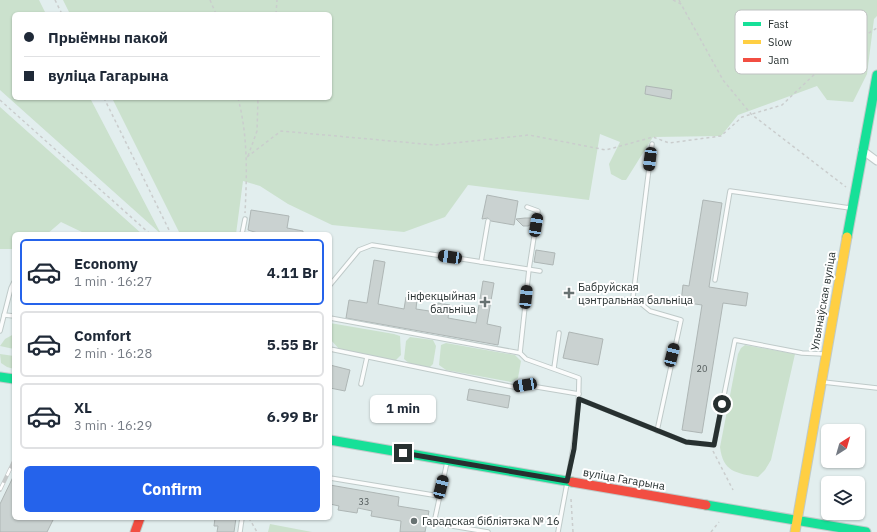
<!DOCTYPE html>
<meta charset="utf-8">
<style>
body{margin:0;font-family:"IBM Plex Sans",sans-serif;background:#f2f2f3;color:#1f2937;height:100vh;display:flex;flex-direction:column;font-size:15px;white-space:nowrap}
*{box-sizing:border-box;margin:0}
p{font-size:13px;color:#747a83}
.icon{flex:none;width:22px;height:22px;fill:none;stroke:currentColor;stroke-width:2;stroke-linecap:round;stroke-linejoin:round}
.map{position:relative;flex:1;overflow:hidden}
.panel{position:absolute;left:12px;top:232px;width:320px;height:288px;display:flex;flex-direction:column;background:#fff;border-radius:6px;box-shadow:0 1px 3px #0004}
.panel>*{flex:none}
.banner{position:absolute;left:12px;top:12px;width:320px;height:88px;border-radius:6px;box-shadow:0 1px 3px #0004;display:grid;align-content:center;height:88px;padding:0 12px;background:#fff}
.needle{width:26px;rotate:37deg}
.tools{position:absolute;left:821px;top:424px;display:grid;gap:8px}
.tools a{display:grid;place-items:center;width:44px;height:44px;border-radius:6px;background:#fff;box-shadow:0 1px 3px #0004;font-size:20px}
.end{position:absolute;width:18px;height:18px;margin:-9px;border:5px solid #273030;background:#fff;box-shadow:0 0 0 2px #fff}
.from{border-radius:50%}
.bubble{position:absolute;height:28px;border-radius:6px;background:#fff;box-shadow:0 1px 3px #0004;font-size:13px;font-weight:700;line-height:28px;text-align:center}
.car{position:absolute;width:12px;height:24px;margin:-12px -6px;border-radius:5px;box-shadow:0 0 3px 1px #0007;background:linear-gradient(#222 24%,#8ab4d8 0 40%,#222 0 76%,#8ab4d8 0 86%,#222 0)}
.banner b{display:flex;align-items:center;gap:14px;height:38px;font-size:15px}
.banner b+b{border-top:1px solid #e0e1e3}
.banner i{width:10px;height:10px;background:#1f2937}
ul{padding:7px 0 0;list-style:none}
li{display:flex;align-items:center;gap:12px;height:66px;margin:0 8px 6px;padding:0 4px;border:2px solid #e0e1e3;border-radius:6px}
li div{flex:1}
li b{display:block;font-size:15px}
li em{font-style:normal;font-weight:700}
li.active{border-color:#2563eb}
li>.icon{width:36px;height:36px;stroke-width:1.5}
.action{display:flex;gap:8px;margin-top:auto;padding:8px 12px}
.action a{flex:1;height:46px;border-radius:6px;background:#2563eb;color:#fff;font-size:16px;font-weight:700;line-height:46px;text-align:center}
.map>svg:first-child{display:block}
.green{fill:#cbe1cd}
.building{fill:#cad2d1;stroke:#aeb6b5}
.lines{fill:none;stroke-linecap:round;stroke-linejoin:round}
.lane-casing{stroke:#bfcac9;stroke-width:5.5}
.street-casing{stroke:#bfcac9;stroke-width:9}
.fast-casing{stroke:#bfcac9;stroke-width:11}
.slow-casing{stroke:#bfcac9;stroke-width:11}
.jam-casing{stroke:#bfcac9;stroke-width:11}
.path{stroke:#cacdcd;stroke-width:1.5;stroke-dasharray:3 3;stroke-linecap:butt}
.lane{stroke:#fbfcfc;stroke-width:3.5}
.street{stroke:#fbfcfc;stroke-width:7}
.fast{stroke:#16e098;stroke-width:9}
.slow{stroke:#ffcf43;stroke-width:9}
.jam{stroke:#f24e42;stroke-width:9}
.rail-casing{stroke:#c5c9c9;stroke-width:4}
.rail{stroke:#fff;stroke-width:2.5;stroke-dasharray:8;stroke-linecap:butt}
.route{stroke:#273030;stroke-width:5}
.poi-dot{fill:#687272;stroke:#fff;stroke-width:1.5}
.labels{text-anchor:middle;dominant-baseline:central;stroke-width:4;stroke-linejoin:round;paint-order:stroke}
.number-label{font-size:9px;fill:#505858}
.poi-label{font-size:11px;fill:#273030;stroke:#fff;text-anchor:start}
.street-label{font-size:11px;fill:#273030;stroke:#fff}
.key{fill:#fff;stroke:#bec1c1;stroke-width:1}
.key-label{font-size:11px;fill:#273030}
</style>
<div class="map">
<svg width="877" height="532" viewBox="0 0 877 532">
<rect width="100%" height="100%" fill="#e2eeee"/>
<g class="green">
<polygon points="0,0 39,0 46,14 14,14 14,98 90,98 161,234 0,90"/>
<polygon points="63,0 877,0 877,16 874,19 867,74 853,102 827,100 817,86 738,115 721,136 653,137 626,180 622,180 611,174 609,164 620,142 600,134 589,200 468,185 445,217 404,232 332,225 288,204 260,186 243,181 236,234 180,234 112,98 330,98 330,14 70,14"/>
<polygon points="0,107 142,234 86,234 61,222 47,234 14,234 14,249 0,249"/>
<polygon points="330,323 394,334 400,336 401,355 394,362 341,351 330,339"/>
<polygon points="14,334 14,349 0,346 5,339"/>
<polygon points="410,337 433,340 436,346 433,364 429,368 410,364 404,359 406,341"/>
<polygon points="446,343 515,355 521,361 518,378 511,382 446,370 439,365 441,345"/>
<path d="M745 345 795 354 771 460 765 470 758 477C736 473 723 472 720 447L738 354 741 348Z"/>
<polygon points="0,354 14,356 14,369 7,367 1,363"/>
<polygon points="270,524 312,532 268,532"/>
</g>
<g class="building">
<polygon points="646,86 672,90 671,99 645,94"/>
<polygon points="487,195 518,201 514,225 491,221 488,218 482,219"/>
<polygon points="703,200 722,203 709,287 748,293 746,306 723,303 702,433 682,430 702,305 681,302 683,285 689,286"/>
<polygon points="251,210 289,216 287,228 303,231 303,234 261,234 248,230"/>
<polygon points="525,218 531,218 530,225 528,226 523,226 516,219"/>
<polygon points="536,250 555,253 553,265 534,262"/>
<polygon points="374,260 385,262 378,304 404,309 406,297 417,299 416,309 436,312 438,303 450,305 448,318 476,323 483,281 494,283 487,324 501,327 498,345 346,318 349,300 367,303"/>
<polygon points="569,332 603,339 598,365 563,358"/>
<polygon points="330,365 350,370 345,391 330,388"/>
<polygon points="469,389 510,396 508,408 467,400"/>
<polygon points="14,475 14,518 54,518 47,532 0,532 0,504"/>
<polygon points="330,485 399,497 398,506 429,511 425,532 400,532 401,521 371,516 372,511 358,508 357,513 338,510 339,506 330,504"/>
<polygon points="215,518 236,518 234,532 217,532 218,526 214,526"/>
</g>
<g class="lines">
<defs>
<g id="lane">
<polyline points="652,144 633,297 650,311 681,320 657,431"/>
<polyline points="242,234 245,219"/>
<polyline points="481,262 488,221"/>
<polyline points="715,280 730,191 850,208"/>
<polyline points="330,285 359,250 372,245 540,271"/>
<polyline points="4,315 14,316"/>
<path d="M330 318 520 353 526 359 579 378C579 430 567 481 558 532"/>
<polyline points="0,331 11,288 14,282"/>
<polyline points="330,349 514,387 525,385 579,394"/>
<polyline points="520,353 529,269 538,211 527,207"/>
<polyline points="554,368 559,333"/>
<polyline points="823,382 877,388"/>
<polyline points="361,384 367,357"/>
<polyline points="579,399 686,442 714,445 735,340 802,353 824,354"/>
<polyline points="447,462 434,523 488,532"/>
<polyline points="330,478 439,496"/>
<polyline points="240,532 242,518"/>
</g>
<polyline id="street" points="862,150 877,161"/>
<g id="fast">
<polyline points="847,237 877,75"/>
<polyline points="0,377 14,379"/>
<polyline points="330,440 572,482"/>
<polyline points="706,505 866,532"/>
</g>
<polyline id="slow" points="795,532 847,237"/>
<g id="jam">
<polyline points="572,482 706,505"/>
<polyline points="135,532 140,518"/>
</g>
</defs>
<use href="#lane" class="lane-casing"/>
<use href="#street" class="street-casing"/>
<use href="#fast" class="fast-casing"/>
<use href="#slow" class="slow-casing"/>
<use href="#jam" class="jam-casing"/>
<g class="path">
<polyline points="55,0 62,14"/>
<polyline points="210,0 216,14"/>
<polyline points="673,0 681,4 723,80 751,114 846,187"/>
<polyline points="679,0 681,4"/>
<polyline points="276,14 277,0"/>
<polyline points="104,98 171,234"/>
<path d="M238 98C248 136 247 174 245 213"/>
<polyline points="0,100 150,234"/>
<polyline points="248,156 257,131 258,98"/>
<polyline points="247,157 281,131 435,145 529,135 606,150 653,137 669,143 721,136 742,117 782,105 839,51 877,28"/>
<polyline points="713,451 733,490"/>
<polyline points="571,499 573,532"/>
<polyline points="249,518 257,532"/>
<polyline points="711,532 719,522"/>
</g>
<use href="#lane" class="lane"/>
<use href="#street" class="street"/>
<use href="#fast" class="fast"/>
<use href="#slow" class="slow"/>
<use href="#jam" class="jam"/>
<defs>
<polyline id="rail" points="0,490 14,461"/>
</defs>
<use href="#rail" class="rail-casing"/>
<use href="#rail" class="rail"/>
</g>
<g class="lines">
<polyline class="route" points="403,453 567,481 574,449 579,399 686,442 714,445 722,404"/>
</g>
<g class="poi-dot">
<path d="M567 287h4v4h4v4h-4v4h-4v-4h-4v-4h4z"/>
<path d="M483 296h4v4h4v4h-4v4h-4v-4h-4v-4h4z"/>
<circle cx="414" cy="521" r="4"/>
</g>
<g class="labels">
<g class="number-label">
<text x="702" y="368">20</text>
<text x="364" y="501">33</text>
</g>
<g class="poi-label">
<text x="578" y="287">Бабруйская<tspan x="578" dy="13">цэнтральная бальніца</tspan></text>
<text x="476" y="296" text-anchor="end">інфекцыйная<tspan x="476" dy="13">бальніца</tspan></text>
<text x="422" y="521">Гарадская бібліятэка № 16</text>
</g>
<g class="street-label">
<text transform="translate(823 301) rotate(-80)">Ульянаўская вуліца</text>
<text transform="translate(624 479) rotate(10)">вуліца Гагарына</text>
</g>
</g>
<rect x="735" y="10" width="132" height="64" rx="6" class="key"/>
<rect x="743" y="22" width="18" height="4" fill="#16e098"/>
<rect x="743" y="40" width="18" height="4" fill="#ffcf43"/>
<rect x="743" y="58" width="18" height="4" fill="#f24e42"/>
<g class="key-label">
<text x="768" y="28">Fast</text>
<text x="768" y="46">Slow</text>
<text x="768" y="64">Jam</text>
</g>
</svg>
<div class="tools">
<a><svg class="needle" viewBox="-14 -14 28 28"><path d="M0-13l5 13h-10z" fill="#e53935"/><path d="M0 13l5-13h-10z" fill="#747a83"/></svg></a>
<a><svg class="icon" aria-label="layers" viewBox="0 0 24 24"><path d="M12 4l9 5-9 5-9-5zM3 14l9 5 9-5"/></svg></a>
</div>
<i class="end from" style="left:722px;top:404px"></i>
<i class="end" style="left:403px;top:453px"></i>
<div class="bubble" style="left:370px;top:395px;width:66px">1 min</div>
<i class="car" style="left:650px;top:159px;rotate:187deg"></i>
<i class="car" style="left:536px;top:225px;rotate:9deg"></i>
<i class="car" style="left:450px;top:257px;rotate:278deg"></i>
<i class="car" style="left:526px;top:297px;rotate:6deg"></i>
<i class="car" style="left:672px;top:355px;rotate:14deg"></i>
<i class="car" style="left:525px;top:385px;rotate:260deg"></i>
<i class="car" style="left:441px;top:487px;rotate:14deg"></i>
<div class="banner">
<b><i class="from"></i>Прыёмны пакой</b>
<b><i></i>вуліца Гагарына</b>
</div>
<section class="panel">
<ul>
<li class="active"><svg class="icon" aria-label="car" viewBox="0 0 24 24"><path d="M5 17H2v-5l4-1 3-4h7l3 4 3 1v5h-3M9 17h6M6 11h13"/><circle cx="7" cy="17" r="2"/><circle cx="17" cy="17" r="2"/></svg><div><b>Economy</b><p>1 min · 16:27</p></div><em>4.11 Br</em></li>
<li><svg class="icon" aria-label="car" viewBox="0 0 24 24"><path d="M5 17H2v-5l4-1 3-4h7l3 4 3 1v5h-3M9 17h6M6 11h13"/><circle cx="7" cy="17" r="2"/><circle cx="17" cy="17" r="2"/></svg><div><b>Comfort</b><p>2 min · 16:28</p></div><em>5.55 Br</em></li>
<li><svg class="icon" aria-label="car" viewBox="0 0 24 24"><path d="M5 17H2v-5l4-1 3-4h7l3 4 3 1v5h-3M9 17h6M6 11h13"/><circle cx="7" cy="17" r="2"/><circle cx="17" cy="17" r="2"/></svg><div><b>XL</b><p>3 min · 16:29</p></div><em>6.99 Br</em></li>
</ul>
<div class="action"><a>Confirm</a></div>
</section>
</div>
